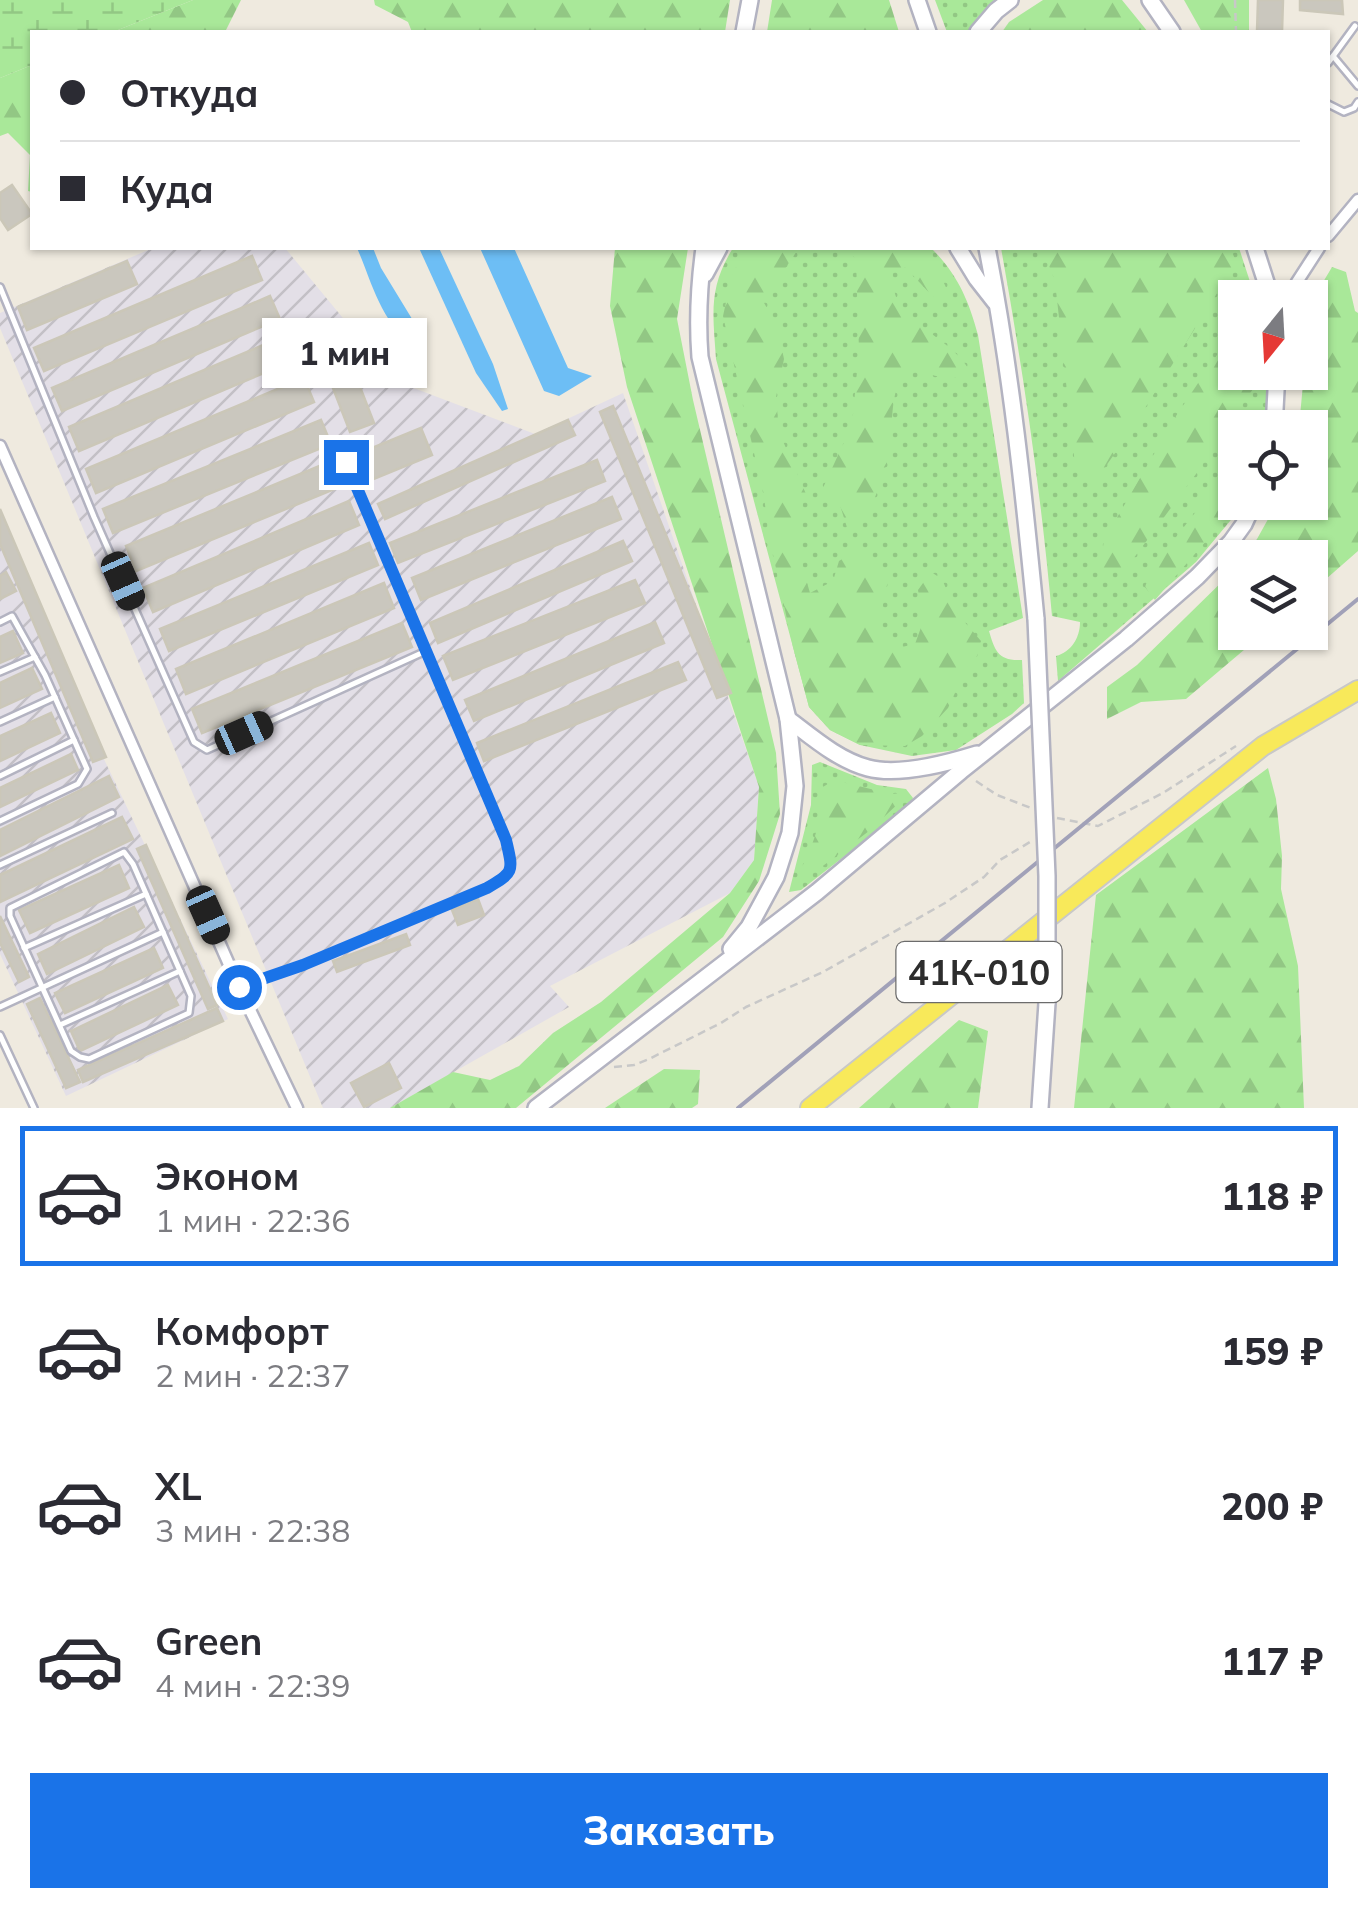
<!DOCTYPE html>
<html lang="ru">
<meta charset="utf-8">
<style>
body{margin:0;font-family:Mulish,sans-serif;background:#f2f2f3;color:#2b2b33;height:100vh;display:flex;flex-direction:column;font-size:38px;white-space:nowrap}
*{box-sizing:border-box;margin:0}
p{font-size:32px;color:#7c7c81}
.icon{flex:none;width:55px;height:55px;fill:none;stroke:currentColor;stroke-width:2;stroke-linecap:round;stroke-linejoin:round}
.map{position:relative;height:1108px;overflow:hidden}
.drawer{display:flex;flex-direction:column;background:#fff;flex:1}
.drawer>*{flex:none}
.top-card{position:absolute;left:30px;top:30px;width:1300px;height:220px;border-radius:0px;box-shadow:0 2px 8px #0004;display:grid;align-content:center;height:220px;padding:0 30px;background:#fff}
.needle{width:65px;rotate:198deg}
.tools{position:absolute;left:1218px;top:280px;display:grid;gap:20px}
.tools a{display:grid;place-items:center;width:110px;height:110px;border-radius:0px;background:#fff;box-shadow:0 2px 8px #0004;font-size:50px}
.end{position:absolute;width:45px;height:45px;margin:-22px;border:12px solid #1a73e8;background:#fff;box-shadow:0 0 0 5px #fff}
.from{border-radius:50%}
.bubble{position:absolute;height:70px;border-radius:0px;background:#fff;box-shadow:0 2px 8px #0004;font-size:32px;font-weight:800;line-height:70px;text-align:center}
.car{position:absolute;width:30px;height:60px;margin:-30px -15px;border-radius:12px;box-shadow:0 0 8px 2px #0007;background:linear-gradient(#222 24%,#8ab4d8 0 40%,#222 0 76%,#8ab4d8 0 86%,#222 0)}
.top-card b{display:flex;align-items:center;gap:35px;height:95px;font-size:38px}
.top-card b+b{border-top:2px solid #e1e1e2}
.top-card i{width:25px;height:25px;background:#2b2b33}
ul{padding:18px 0 0;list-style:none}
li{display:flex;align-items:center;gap:30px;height:140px;margin:0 20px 15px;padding:0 10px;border:5px solid transparent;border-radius:0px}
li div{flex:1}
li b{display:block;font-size:38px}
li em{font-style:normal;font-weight:800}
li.selected{border-color:#1a73e8}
li>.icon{width:90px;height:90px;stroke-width:1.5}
.primary-button{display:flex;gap:20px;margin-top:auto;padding:20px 30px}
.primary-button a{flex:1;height:115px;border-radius:0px;background:#1a73e8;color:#fff;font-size:40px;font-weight:800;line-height:115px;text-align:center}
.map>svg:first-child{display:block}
.industrial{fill:url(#industrial-furrows)}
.grass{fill:url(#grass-dots)}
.forest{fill:url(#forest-firs)}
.wetland{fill:url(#wetland-marsh)}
.water{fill:#6dbef5}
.building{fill:#cac7be;stroke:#cbc7b8;stroke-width:2.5}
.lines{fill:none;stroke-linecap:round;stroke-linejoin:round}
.lane-casing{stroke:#b3b3c1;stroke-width:10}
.street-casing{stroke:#b3b3c1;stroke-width:15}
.secondary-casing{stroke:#b3b3c1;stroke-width:20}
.primary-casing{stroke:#c8c8c8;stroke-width:22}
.path{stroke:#c8c8c8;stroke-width:2.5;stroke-dasharray:8 5;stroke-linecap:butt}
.lane{stroke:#fff;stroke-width:5}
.street{stroke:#fff;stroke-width:10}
.secondary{stroke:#fff;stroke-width:15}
.primary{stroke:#f8e95a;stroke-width:18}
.rail{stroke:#a1a1b8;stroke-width:4}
.secondary-bridge-casing{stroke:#b3b3c1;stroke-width:20;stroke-linecap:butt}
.secondary-bridge{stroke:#fff;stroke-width:15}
.route{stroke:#1a73e8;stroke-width:12}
.labels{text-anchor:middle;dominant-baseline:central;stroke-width:8;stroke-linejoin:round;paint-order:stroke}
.shield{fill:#fff;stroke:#6c6c6c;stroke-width:2.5}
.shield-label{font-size:35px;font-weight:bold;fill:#2d2d2d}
</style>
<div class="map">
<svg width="1358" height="1108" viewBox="0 0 1358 1108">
<defs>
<pattern id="industrial-furrows" width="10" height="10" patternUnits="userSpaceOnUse" patternTransform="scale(2.5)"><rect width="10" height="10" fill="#e3dfe7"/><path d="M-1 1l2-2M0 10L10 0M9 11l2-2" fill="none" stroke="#c3c0c6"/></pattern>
<pattern id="grass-dots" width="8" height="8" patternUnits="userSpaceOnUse" patternTransform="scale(2.5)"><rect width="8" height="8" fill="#a9e899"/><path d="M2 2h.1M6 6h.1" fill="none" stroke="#92c784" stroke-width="1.8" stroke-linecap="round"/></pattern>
<pattern id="forest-firs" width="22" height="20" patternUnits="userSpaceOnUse" patternTransform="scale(2.5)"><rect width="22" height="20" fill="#a9e899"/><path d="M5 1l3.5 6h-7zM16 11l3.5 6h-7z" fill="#92c784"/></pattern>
<pattern id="wetland-marsh" width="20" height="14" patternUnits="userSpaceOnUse" patternTransform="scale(2.5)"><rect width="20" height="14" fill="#a9e899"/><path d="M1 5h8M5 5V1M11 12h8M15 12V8" fill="none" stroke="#92c784"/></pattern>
</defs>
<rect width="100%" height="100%" fill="#efeadf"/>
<g class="industrial">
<polygon points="153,248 285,248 395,381 535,434 623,393 759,787 754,860 730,893 550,986 569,1007 390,1108 323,1108 0,328 0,313"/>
<polygon points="0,521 102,755 228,1019 66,1096 0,954"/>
</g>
<g class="grass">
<polygon points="935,0 994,0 967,32 947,32"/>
<path d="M733 248H931C957 273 969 301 978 335L1023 618 989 631C995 651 998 661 1022 660L1024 703 1012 714 956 750 912 756 860 745 830 730 809 707 716 359C713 314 708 288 733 248Z"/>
<path d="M1001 248H1239L1255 297 1235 298V372L1268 373 1269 427 1235 428V502L1245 503 1196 562 1058 681 1056 656C1071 652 1080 638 1080 622L1052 616C1041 492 1023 370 1001 248Z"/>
<polygon points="820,762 877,785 906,789 913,798 909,806 801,890 789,892 811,805 812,765"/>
</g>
<g class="forest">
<polygon points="193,0 241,0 225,32 113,32"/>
<polygon points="374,0 730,0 725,32 412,32 408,22 375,5"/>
<polygon points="772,0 889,0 899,32 767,32"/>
<polygon points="1043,0 1122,0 1148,32 1002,32 1009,22"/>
<polygon points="1184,0 1249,0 1249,32 1202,32"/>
<polygon points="32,65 32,192 28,191 30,155 8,133 0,136 0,78"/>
<polygon points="615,248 688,248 677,319 693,400 776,753 780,814 759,881 723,937 516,1108 390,1108 453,1072 490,1080 519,1066 553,1033 601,1002 730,893 754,860 759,787 627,387 610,306"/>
<path d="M746 248H799L763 301 777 326 784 359 776 397 779 432 806 494C793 528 800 559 810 593L833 581 839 561 855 551 875 560 888 580 878 629 893 649 915 644 923 622 918 590 931 572 942 579 956 612 981 641 976 659 967 667 948 708 922 736 905 746 860 745 830 730 809 707 793 647 769 536 764 497 723 316 732 275Z"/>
<path d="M844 248H915C932 259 940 273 948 292L938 302 905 267 892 270C893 279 893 293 898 301 913 327 951 341 968 368L961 377C940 379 927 375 909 365 892 387 893 408 891 434 888 470 874 511 850 537L839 502 822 490 852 425 859 350 856 259Z"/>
<polygon points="1042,248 1231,248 1236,263 1130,432 1096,480 1075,465 1055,281"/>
<polygon points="1332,267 1346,272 1355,311 1358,313 1358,551 1310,593 1310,558 1247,557 1277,503 1310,502 1310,428 1299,427 1304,373 1310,372 1310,326 1316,294"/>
<polygon points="1235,328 1235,372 1258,373 1259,380 1196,474 1122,574 1100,567 1104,540 1176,416"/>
<polygon points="1235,456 1236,503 1233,510 1155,600 1145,587 1152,568 1208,496"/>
<polygon points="1235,569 1235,632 1264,633 1186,699 1141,702 1107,719 1107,687 1137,665"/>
<polygon points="1268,768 1276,799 1282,856 1281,889 1298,966 1304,1108 1074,1108 1096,895"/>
<path d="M834 780 891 794 902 793V800L869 831 803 881 800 871C816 840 821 821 823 787Z"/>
<polygon points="959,1020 988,1031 978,1108 859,1108"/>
<polygon points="664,1069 700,1070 698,1104 692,1108 605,1108"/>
</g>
<polygon class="wetland" points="0,0 193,0 113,32 32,32 32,65 0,78"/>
<g class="water">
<path d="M357 248H373L381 268 420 332 410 341C381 323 370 277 357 248Z"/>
<polygon points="419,248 439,248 493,364 508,409 502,411 476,373"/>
<polygon points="480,248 514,248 568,368 592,376 559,396 544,391"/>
</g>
<g class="building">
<polygon points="1258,0 1283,0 1282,32 1257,32"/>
<polygon points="1300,0 1342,0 1343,14 1300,10"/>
<polygon points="12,185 32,214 8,230 0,218 0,193"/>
<polygon points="252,256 262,280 44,371 34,348"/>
<polygon points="127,261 137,284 27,330 18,307"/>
<polygon points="270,296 280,319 62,411 52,388"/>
<polygon points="287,335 297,359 79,451 69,427"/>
<polygon points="343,343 374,423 350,432 319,352"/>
<polygon points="304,378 314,402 96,493 86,469"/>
<polygon points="613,406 731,693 717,698 600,412"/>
<polygon points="321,420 331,444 113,533 103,509"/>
<polygon points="568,420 575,435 385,519 378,504"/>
<polygon points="421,428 432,455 366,482 355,455"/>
<polygon points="334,460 344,485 136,571 126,546"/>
<polygon points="597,460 605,481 398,563 390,543"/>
<polygon points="612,497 621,519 421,600 412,578"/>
<polygon points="349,501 359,525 153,612 143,588"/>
<polygon points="0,509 106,757 93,762 0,544"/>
<polygon points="623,541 632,561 438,643 430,623"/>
<polygon points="369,543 378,565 169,651 160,629"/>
<polygon points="6,572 16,591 0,599 0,576"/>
<polygon points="635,580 645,603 453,680 443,656"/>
<polygon points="384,583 394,608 186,694 176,669"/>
<polygon points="655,622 664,643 474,721 465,700"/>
<polygon points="402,623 412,647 202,733 192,709"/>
<polygon points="13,631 23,653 0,663 0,637"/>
<polygon points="678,662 686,680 484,761 477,743"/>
<polygon points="32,668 42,689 0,708 0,683"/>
<polygon points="51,713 60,733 0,761 0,736"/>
<polygon points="71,754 78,770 0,807 0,788"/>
<polygon points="109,776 119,797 0,856 0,830"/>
<polygon points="122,817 133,839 0,902 0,875"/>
<polygon points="146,845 217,1005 208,1009 137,849"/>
<polygon points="119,865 129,888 30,933 19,910"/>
<polygon points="478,899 484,915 458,925 452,910"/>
<polygon points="134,907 144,927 47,974 38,954"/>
<polygon points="0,916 29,977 19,982 0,943"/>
<polygon points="406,934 410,945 337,972 333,961"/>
<polygon points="154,948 163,968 65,1013 55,993"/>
<polygon points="168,985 178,1005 80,1051 71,1031"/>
<polygon points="40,998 80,1082 66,1088 27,1004"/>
<polygon points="217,1008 223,1021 83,1082 78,1070"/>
<polygon points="389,1063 401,1088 364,1107 351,1083"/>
</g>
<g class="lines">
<defs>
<g id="lane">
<polyline points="1333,56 1358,86"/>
<polyline points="1328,63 1355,26"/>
<polyline points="1328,104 1344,112 1354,108 1358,102"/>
<polyline points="0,287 94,517 194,742 207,750 426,651"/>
<polyline points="0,622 12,616 45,675 87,769 78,784 0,821"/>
<polyline points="0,672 35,657"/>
<polyline points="0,722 55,697"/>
<polyline points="0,776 74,740"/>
<polygon points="124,852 133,864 191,996 189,1013 89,1059 80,1057 71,1051 10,916 10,908"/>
<polyline points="0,865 112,813"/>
<polyline points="24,948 146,894"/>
<path d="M239 987 303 965 487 888C515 872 513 871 506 841L346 462"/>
<polyline points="0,1007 163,932"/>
<polyline points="60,1025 180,971"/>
<polyline points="0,1035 34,1108"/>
</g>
<g id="street">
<polyline points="1328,236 1358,200"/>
<polyline points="1290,298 1297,282 1319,248"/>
<polyline points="0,446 239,987 297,1108"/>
</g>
<g id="secondary">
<polyline points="917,0 928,32"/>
<polyline points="1150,0 1172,32"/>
<polyline points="744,32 750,0"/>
<polyline points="978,32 996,11 1010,0"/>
<path d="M704 248C699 285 697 319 700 357L788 719 795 786 790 833 776 877 749 927 731 949"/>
<polyline points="958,248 977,279 995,302"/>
<path d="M987 248C1011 370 1024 495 1036 619"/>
<polyline points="1255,248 1271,298"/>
<polyline points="705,274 719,248"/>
<polyline points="1274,428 1277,372"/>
<path d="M788 719C812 737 838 760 868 768 898 776 948 763 977 754"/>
<polyline points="536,1108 817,892 961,771 1126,639 1197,577 1231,542 1244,524 1254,502"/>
<polyline points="1040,1108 1047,1003"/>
</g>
<polyline id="primary" points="810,1108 1263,746 1358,690"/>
</defs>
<use href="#lane" class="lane-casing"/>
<use href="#street" class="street-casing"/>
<use href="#secondary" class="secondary-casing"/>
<use href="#primary" class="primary-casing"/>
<g class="path">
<polyline points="1235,0 1236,32"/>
<polyline points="976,781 997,795 1031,808"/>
<polyline points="1057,818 1098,826 1163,793 1236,746"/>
<polyline points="614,1067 634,1065 649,1059 721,1023 746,1007 823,972 945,903 984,877 1000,860 1030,842"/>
</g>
<use href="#lane" class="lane"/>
<use href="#street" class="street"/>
<use href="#secondary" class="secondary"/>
<use href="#primary" class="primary"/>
<polyline class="rail" points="738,1108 1358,599"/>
<defs>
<polyline id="secondary-bridge" points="1036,619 1047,876 1047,1003"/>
</defs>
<use href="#secondary-bridge" class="secondary-bridge-casing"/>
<use href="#secondary-bridge" class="secondary-bridge"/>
</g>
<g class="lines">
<path class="route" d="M239 987 303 965 487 888C515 872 513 871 506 840L346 462"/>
</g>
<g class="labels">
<rect class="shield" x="896.5" y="942" width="165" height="60" rx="8"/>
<g class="shield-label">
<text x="979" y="972">41К-010</text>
</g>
</g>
</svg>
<div class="tools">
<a><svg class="needle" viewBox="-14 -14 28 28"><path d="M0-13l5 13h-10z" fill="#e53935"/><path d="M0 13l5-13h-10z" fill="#7c7c81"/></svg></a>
<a><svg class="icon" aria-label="locate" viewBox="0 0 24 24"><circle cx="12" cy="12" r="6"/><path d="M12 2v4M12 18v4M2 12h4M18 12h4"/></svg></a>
<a><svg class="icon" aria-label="layers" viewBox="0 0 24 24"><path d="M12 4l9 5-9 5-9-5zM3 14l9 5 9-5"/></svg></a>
</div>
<i class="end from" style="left:239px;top:987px"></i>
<i class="end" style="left:346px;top:462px"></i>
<div class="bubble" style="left:262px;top:318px;width:165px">1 мин</div>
<i class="car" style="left:123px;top:581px;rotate:156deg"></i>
<i class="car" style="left:244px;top:733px;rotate:66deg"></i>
<i class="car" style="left:208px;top:915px;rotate:156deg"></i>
<div class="top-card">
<b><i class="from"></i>Откуда</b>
<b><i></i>Куда</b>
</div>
</div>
<section class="drawer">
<ul>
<li class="selected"><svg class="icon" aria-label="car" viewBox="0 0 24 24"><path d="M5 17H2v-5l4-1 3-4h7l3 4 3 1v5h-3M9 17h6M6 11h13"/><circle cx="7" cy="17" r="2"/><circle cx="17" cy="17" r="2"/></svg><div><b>Эконом</b><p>1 мин · 22:36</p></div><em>118 ₽</em></li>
<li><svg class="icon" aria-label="car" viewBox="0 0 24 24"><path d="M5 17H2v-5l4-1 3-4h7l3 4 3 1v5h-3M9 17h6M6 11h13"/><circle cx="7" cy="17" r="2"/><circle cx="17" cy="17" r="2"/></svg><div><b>Комфорт</b><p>2 мин · 22:37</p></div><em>159 ₽</em></li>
<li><svg class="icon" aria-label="car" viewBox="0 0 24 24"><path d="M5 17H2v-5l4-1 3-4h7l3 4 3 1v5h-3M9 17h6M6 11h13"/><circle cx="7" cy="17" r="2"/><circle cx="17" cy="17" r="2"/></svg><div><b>XL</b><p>3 мин · 22:38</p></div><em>200 ₽</em></li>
<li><svg class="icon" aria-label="car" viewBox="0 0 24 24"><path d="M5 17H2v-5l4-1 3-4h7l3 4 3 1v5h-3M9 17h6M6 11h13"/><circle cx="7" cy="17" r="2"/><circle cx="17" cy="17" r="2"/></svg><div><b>Green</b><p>4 мин · 22:39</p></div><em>117 ₽</em></li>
</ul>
<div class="primary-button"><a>Заказать</a></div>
</section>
